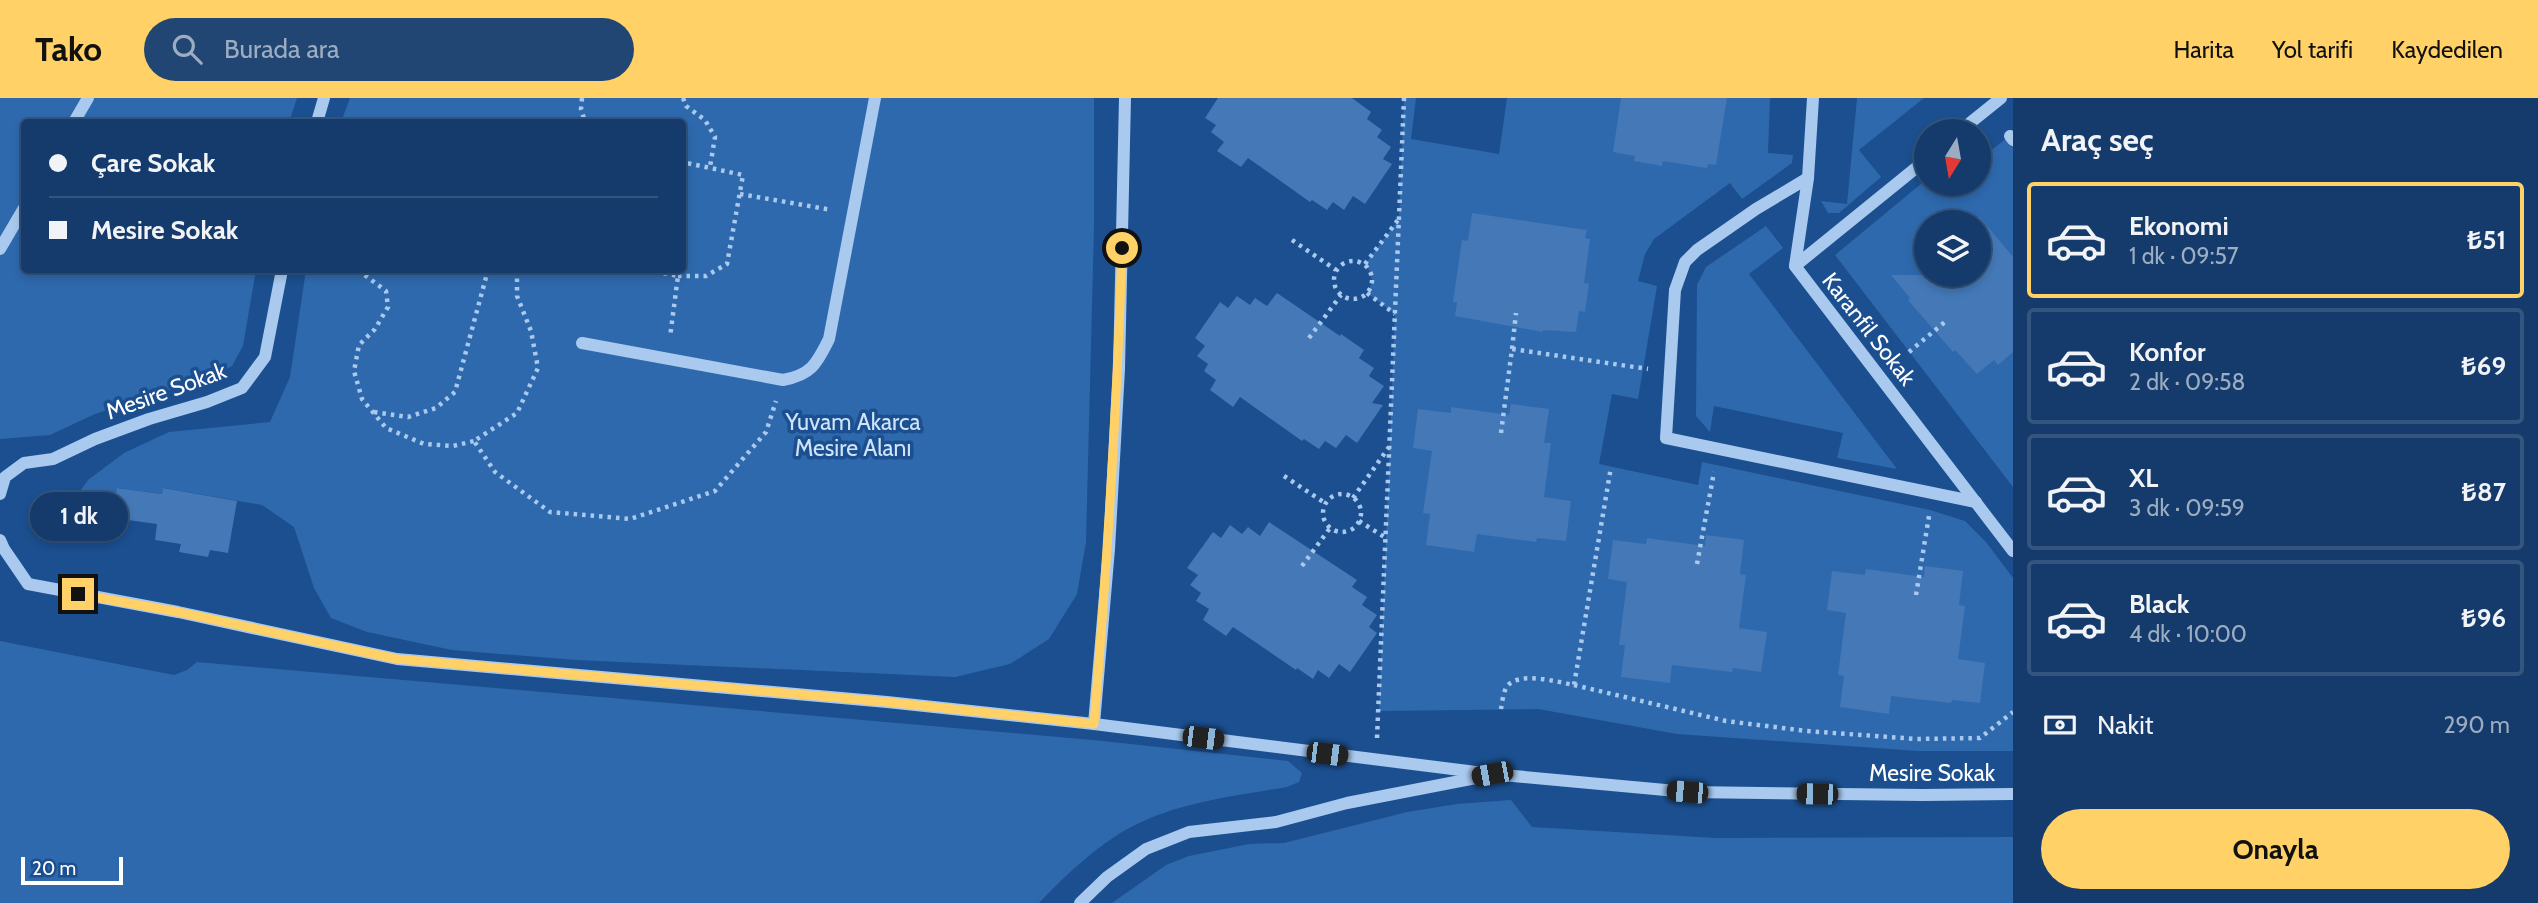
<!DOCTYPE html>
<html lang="tr">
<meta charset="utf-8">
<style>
body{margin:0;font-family:Cabin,sans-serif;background:#214673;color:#f1f3f6;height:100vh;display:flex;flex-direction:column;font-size:26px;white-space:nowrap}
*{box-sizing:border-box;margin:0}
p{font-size:23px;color:#9dadc1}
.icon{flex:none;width:38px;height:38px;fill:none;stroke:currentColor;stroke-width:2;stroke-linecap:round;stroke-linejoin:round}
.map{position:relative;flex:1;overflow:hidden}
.panel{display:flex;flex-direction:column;background:#143b6b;width:525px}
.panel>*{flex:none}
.guide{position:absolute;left:21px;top:21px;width:665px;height:154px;border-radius:7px;box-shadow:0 4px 10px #0003,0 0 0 2px #33557e;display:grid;align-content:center;height:154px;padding:0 28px;background:#143b6b}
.needle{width:46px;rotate:191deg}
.controls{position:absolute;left:1914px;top:21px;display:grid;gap:14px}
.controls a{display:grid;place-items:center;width:77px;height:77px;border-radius:50%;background:#143b6b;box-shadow:0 4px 10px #0003,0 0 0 2px #33557e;font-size:35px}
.scale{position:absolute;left:21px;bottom:18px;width:102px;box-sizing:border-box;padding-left:7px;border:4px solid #fff;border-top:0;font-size:19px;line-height:24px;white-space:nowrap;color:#fff;-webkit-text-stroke:5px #1b4f8f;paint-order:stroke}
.end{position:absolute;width:32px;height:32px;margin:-16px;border:9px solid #ffd166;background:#111;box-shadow:0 0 0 4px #111}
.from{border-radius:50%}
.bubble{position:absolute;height:49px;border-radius:24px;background:#143b6b;box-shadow:0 4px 10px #0003,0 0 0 2px #33557e;font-size:23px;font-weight:700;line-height:49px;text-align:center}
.car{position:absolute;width:21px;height:42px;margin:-21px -10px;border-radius:9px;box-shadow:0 0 5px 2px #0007;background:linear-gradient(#222 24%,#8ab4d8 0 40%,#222 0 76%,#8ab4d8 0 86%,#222 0)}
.guide b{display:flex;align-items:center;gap:24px;height:66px;font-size:26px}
.guide b+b{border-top:2px solid #33557e}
.guide i{width:18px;height:18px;background:#f1f3f6}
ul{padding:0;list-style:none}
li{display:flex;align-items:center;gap:21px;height:116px;margin:0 14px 10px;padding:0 14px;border:4px solid #33557e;border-radius:7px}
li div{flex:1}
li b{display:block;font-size:26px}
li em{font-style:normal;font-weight:700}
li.current{border-color:#ffd166}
li>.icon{width:63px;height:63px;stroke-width:1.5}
h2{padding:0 28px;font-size:32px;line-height:84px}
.pay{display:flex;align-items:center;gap:18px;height:77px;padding:0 28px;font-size:26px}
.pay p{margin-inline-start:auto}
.cta{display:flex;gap:14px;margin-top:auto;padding:14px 28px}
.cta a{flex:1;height:80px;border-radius:42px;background:#ffd166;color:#111;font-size:28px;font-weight:700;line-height:80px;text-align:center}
header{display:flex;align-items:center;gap:42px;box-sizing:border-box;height:98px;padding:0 35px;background:#ffd166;color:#111}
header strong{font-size:33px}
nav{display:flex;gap:38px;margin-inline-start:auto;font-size:24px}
.search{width:490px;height:63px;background:#214673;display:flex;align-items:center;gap:18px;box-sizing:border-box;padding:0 24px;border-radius:38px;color:#9dadc1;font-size:26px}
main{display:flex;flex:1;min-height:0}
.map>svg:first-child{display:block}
.green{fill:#2e69ad;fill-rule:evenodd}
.building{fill:#4478b7}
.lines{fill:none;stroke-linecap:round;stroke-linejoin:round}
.path{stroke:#a9c9ee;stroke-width:4.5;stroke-dasharray:3.5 5;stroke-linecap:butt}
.minor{stroke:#a9c9ee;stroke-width:12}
.route{stroke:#ffd166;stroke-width:9}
.labels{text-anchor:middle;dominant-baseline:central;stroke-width:7;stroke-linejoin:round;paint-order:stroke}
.street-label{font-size:23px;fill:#fff;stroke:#1b4f8f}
.park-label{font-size:23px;fill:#cfe3fa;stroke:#1b4f8f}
</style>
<header>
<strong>Tako</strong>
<div class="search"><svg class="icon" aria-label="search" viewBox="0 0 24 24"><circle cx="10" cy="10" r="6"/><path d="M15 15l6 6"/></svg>Burada ara</div>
<nav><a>Harita</a><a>Yol tarifi</a><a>Kaydedilen</a></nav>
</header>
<main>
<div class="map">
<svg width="2013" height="805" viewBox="0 0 2013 805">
<rect width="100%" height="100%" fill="#1b4f8f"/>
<g class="green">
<polygon points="0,0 297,0 289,24 24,24 24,172 256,172 243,248 232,268 216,277 95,316 50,337 0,341"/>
<polygon points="350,0 1094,0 1094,129 1086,444 1077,496 1049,541 1010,566 955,579 576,562 452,552 367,534 331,520 314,490 294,429 262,407 164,390 162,396 118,390 113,420 93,437 75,440 62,432 64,415 88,382 124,355 169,334 270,324 290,279 306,172 682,172 682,24 341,24"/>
<path d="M1404 0H1416L1411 41 1499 56 1507 0H1770L1768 55 1793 57 1792 65 1742 101 1730 85 1654 141 1645 156 1638 183 1657 188 1638 301 1612 296 1599 366 1698 387 1702 364 1930 412 1965 423 1986 444 2013 480V653H1918L1677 636 1538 611 1379 613 1395 216 1367 195C1374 184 1373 176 1365 166L1399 121Z"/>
<polygon points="1857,0 1924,0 1859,52 1881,79 1839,115 1828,115 1821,103 1847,106"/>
<path d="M2013 35V389L1835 157 1927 81V86H1979V62ZM1927 124H1979V177H1927Z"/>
<polygon points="1766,128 1783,150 1749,176 1897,371 1837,360 1843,335 1714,308 1710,334 1696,318 1697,187 1706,169"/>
<path d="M0 543 174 577 187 572 197 564 1093 642 1288 663 1302 675 1299 684 1287 689C1234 698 1179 704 1131 729 1097 747 1065 778 1039 805H0Z"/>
<polygon points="1511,702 1532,729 1716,740 2013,739 2013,805 1112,805 1166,767 1189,758 1249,746 1284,745 1407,714 1457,706"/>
</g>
<g class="building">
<polygon points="1218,0 1352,0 1371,14 1367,21 1382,32 1377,39 1391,49 1383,61 1392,66 1365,106 1353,98 1344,112 1333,104 1327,112 1312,102 1310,104 1248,60 1241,69 1217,53 1224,44 1211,34 1216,27 1205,20"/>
<polygon points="1621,0 1727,0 1716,67 1708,66 1707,70 1663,63 1662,68 1634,63 1635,58 1613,54"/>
<polygon points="1472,115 1587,132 1585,140 1590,141 1584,185 1589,186 1585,214 1579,213 1576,234 1543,232 1543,234 1455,218 1457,204 1453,204 1462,142 1468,143"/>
<polygon points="1979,118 2013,159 2013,254 1998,267 1994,262 1977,276 1955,252 1953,254 1908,202 1910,200 1891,177 1979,177"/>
<polygon points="1277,195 1340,238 1341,236 1364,252 1359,260 1374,270 1369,278 1384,288 1372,305 1383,307 1357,345 1346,337 1336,350 1325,343 1319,351 1304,341 1302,343 1240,299 1233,309 1210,292 1216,282 1204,273 1208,266 1197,258 1205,248 1195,240 1220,204 1228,210 1237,198 1250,207 1255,200 1267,208"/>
<polygon points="1511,306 1549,311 1544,345 1551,345 1544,399 1571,403 1566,443 1537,440 1536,444 1477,436 1474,454 1426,447 1430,416 1423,415 1432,353 1413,350 1418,311 1451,315 1451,309 1509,317"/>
<polygon points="117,390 162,396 163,390 237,403 228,455 210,452 208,459 179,454 181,446 155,442 157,426 113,420"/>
<polygon points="1269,424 1357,482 1352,489 1367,499 1362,507 1377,517 1369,529 1377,535 1350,574 1339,566 1329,580 1318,572 1313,581 1297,570 1296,572 1233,529 1226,538 1203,522 1209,511 1196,503 1201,495 1190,487 1198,477 1187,470 1213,434 1221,440 1230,427 1242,436 1248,429 1260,438"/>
<polygon points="1706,437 1744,442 1740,476 1746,477 1739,530 1767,534 1761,574 1733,570 1732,574 1672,567 1670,585 1621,579 1625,547 1619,547 1627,484 1608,481 1613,442 1646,446 1647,440 1705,448"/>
<polygon points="1925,468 1963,473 1959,507 1965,508 1958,561 1985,565 1980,605 1952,602 1951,605 1891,598 1889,616 1840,609 1844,578 1838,577 1846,515 1827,512 1832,473 1865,477 1866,471 1924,479"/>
</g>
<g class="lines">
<g class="path">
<polyline points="582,0 581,11 585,24"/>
<polyline points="683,0 686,8 705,22 715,39 710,69"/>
<polyline points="523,24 524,18"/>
<polyline points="740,96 832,112"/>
<polyline points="1292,142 1336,172"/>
<circle cx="1353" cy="182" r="19"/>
<polyline points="1365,166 1398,122"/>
<polyline points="358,172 386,193 388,209 375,231 359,247 354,273 362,301 386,330 424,346 453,348 474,343"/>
<polyline points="517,172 517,198 531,233 538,270 517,315 474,343 495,374 550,414 630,421 715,393 766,334 776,303"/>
<polyline points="647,172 678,178 670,239"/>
<polyline points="678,178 706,178 727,166 743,77 682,64"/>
<polyline points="1367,195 1395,216"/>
<polyline points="1309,240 1341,197"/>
<polyline points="1512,251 1516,215"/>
<polyline points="1909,254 1946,223"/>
<polyline points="374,314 408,319 436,310 455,294 488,172"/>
<polyline points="1501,335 1512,251 1648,271"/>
<polyline points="1284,378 1325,405"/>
<circle cx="1342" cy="415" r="19"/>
<polyline points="1353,400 1389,349"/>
<polyline points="1359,423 1386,440"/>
<polyline points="1697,466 1714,374"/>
<polyline points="1302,468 1330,430"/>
<polyline points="1916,497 1929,418"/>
<polyline points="1574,587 1726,623 1807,633 1916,641 1980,640 2013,614"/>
<path d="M1501 611C1502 605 1503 596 1506 590 1516 572 1558 584 1574 587L1611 369"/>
<polyline points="1377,640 1404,0"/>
</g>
<g class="minor">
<polyline points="1813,0 1808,80 1795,168 2013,453"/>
<polyline points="74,24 88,0"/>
<polyline points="317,24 324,0"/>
<polyline points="1960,33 2001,0"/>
<polyline points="2010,38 2013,42"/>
<polyline points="1808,80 1756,111 1697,152 1685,164 1675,192 1666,340 1976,404"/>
<polyline points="0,151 24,110"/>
<polyline points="1795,168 1927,61"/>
<path d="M582 245 783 282C812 277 817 265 829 241L875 0"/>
<polyline points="0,396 5,379 24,365 53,361 95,341 149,321 207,304 242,290 265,259 282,172"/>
<polyline points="0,442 4,451 28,486 178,514 397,561 887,604 1094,626 1492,676 1687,694 1922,697 2013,696"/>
<polyline points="1094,626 1109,451 1119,271 1125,0"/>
<polyline points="1080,805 1107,779 1146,751 1189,734 1276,724 1347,705 1481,679"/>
</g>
</g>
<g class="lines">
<path class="route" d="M78 496 178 514 397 561 887 604 1094 626C1107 467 1117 309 1122 150"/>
</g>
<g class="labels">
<g class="street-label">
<text transform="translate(1869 231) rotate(52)">Karanfil Sokak</text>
<text transform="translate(166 293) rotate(-20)">Mesire Sokak</text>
<text x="1932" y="675">Mesire Sokak</text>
</g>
<g class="park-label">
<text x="853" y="324">Yuvam Akarca<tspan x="853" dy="26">Mesire Alanı</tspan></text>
</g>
</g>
</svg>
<div class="controls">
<a><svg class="needle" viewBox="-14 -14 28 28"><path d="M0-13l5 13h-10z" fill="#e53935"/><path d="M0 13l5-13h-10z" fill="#9dadc1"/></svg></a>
<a><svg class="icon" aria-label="layers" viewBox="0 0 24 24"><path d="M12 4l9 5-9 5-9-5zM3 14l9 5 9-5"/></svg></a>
</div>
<div class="scale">20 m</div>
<i class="end from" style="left:1122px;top:150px"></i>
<i class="end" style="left:78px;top:496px"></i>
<div class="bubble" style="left:30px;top:394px;width:98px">1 dk</div>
<i class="car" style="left:1203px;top:640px;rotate:97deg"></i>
<i class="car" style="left:1327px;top:656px;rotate:97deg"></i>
<i class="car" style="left:1492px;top:676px;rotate:259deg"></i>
<i class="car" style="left:1687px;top:694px;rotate:275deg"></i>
<i class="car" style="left:1817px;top:696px;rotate:271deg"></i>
<div class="guide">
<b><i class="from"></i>Çare Sokak</b>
<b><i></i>Mesire Sokak</b>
</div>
</div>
<section class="panel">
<h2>Araç seç</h2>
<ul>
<li class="current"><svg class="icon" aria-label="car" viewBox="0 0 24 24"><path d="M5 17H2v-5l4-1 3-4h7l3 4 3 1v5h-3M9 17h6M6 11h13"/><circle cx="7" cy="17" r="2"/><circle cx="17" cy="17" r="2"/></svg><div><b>Ekonomi</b><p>1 dk · 09:57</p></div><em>₺51</em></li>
<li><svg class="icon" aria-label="car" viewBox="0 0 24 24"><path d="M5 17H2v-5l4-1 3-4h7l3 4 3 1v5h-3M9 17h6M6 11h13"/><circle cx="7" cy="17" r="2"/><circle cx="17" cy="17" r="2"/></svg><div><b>Konfor</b><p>2 dk · 09:58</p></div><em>₺69</em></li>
<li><svg class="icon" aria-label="car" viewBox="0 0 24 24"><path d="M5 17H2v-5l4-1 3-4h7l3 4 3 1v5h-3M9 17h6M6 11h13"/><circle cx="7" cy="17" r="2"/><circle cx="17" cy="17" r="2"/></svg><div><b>XL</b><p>3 dk · 09:59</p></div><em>₺87</em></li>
<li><svg class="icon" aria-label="car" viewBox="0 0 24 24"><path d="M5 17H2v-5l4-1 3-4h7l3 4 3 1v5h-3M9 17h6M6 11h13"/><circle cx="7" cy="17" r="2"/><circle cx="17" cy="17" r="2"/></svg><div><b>Black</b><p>4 dk · 10:00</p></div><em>₺96</em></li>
</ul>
<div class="pay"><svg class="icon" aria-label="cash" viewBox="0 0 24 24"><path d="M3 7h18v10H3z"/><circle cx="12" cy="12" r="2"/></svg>Nakit<p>290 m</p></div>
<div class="cta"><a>Onayla</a></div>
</section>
</main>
